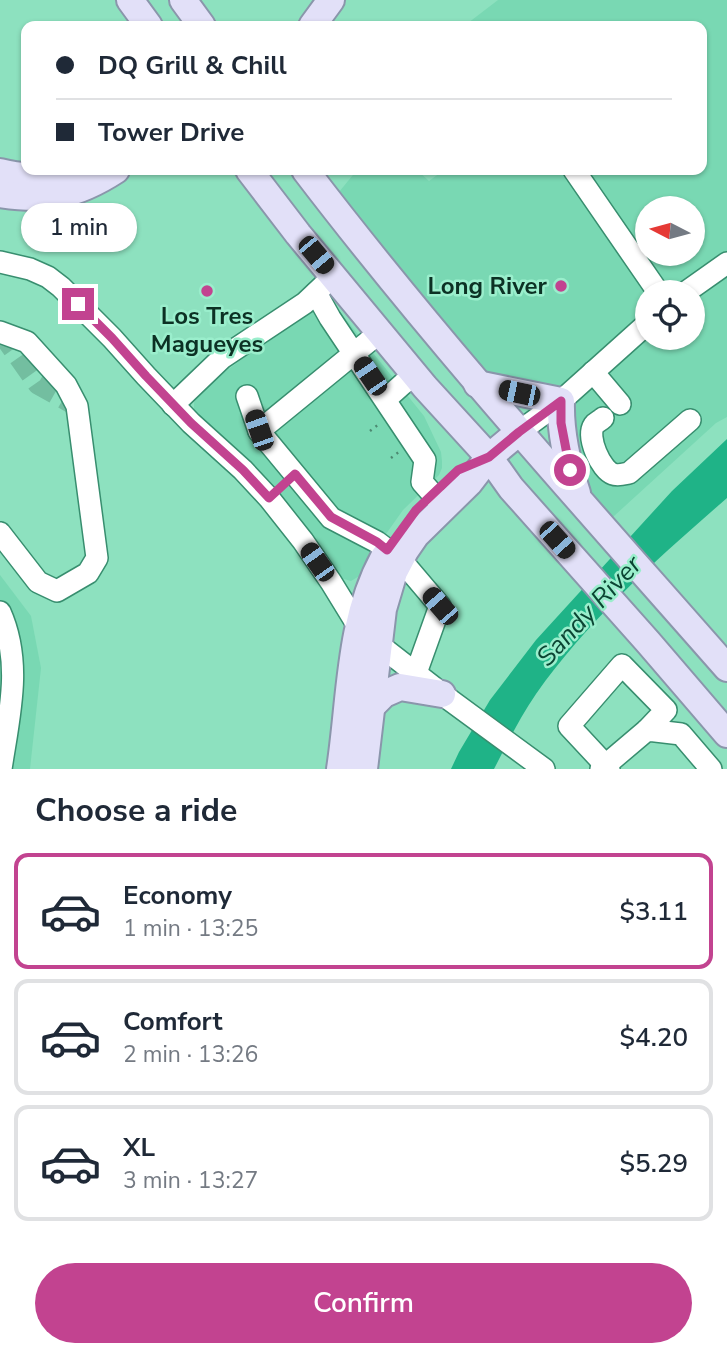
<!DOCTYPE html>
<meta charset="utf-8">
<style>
body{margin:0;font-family:"Nunito Sans",sans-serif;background:#f2f2f3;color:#1f2937;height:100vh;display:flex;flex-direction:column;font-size:26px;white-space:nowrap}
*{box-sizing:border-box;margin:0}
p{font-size:23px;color:#747a83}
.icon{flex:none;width:38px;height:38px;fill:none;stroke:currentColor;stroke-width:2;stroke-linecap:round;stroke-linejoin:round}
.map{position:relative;height:769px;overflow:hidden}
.drawer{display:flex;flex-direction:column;background:#fff;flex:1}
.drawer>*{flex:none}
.guide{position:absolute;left:21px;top:21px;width:686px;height:154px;border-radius:14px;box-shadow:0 2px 5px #0004;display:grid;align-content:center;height:154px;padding:0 35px;background:#fff}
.needle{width:46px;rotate:276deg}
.controls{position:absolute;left:635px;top:196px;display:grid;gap:14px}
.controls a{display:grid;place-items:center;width:70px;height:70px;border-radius:50%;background:#fff;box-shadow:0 2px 5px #0004;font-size:35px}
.end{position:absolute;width:32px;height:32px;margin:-16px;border:9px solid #c24390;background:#fff;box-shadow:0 0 0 4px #fff}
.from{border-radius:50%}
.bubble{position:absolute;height:49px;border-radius:24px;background:#fff;box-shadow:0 2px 5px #0004;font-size:23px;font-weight:600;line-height:49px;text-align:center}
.car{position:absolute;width:21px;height:42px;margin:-21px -10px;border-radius:9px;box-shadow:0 0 5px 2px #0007;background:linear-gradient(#222 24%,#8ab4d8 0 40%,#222 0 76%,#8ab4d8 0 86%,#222 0)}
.guide b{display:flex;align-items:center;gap:24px;height:66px;font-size:26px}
.guide b+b{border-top:2px solid #e0e1e3}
.guide i{width:18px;height:18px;background:#1f2937}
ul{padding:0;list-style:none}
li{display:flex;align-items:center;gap:21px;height:116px;margin:0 14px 10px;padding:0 21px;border:4px solid #e0e1e3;border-radius:14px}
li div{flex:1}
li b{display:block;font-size:26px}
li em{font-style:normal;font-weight:600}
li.on{border-color:#c24390}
li>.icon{width:63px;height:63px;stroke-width:1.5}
h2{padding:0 35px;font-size:32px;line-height:84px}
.button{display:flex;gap:14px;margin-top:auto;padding:14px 35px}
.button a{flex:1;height:80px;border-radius:42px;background:#c24390;color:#fff;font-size:28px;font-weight:600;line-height:80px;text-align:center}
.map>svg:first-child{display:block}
.built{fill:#79d8b3;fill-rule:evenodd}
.water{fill:#1fb387}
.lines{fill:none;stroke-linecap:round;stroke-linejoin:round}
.minor-tunnel{stroke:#73bea0;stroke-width:21;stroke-dasharray:21 10;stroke-linecap:butt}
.minor-casing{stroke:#388e6f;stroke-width:24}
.major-casing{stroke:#8a96ab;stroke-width:30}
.path{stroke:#4c8971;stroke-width:2.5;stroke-dasharray:2 5;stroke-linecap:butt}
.minor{stroke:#fff;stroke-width:21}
.major{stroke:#e2e0f8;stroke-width:26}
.route{stroke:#c24390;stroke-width:9}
.poi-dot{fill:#c24390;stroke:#9aeecc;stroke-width:2.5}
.labels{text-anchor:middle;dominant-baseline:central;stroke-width:5;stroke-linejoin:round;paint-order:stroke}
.poi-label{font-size:24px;font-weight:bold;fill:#0c3124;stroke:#9aeecc;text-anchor:end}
.water-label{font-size:26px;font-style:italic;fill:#0b4533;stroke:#9aeecc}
</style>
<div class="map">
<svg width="727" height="769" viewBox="0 0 727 769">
<rect width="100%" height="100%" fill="#8de1bf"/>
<g class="built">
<path d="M498 0H727V417L716 423 602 527 570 447 567 417 501 389 330 203 357 170H417L429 181 444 170H702V26H464ZM648 208H693V254H648ZM648 292H693V338H648Z"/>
<polygon points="327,296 424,416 441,452 442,461 442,468 439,475 403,510 386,534 361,575 351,581 337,577 302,524 282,497 251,463 196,415 194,410 194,403 196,398 222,374"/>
<polygon points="0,575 31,616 41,668 30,769 0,769"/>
</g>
<path class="water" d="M727 439V498C658 558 589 619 536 694 520 717 507 744 494 769H451L459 752 490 700 536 640 672 491Z"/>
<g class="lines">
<polyline class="minor-tunnel" points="1,332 38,384 77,406"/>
<defs>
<g id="minor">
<polyline points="574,170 658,292"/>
<polyline points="0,262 30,269 48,277 61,287 112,338 146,376 191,423 243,470 269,498 303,541 331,582 358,626 378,644 450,700 544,769"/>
<polyline points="686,292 727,263"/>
<polyline points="316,293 330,318 425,460 422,482 444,507"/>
<polyline points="0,332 27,342 66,385 77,406 97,558 88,573 57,591 38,582 0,533"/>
<polyline points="593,372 620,404"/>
<polyline points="247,396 259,431 331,518 377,542 401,560 440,606 416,673"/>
<polyline points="386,399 414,374"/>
<polyline points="173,405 222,358 305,303 324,285"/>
<path d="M603 418C600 421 596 422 594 425 586 437 601 470 613 474 618 476 624 474 629 473L690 420"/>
<polyline points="259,431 379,333"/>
<polyline points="519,432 561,401 648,323"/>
<path d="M0 612C23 663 9 716 1 769"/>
<polyline points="601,769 647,730 681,734 711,769"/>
<polyline points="609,769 569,726 622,665 666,710 647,730"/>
</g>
<g id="major">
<polyline points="130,0 149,26"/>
<polyline points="183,0 202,26"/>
<polyline points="312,26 331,0"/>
<polyline points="249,170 298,234 425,387 489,457 511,488 648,642 727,734"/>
<path d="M305 170C437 343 583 504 727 668"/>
<path d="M0 172C22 178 47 177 69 170"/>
<path d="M0 194C47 201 76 196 116 170"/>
<path d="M477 384 561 401C560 433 567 463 577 493"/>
<polyline points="372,706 384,694 400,687 442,694"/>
<path d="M340 769C351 697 348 623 384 557"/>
<polyline points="364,769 383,609 394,572 405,551 416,535 469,483 489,457 519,432"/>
</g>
</defs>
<use href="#minor" class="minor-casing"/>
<use href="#major" class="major-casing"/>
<g class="path">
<polyline points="370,431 379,424"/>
<polyline points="391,458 400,451"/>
</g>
<use href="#minor" class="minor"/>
<use href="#major" class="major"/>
</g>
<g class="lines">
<polyline class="route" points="78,304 112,338 146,376 191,423 243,470 269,498 295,474 331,517 377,542 387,550 416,510 458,470 489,457 519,432 561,401 561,423 570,470"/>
</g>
<g class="poi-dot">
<circle cx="561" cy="286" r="7"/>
<circle cx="207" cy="291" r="7"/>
</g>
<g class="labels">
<g class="poi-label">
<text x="547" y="286">Long River</text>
<text x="207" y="316" text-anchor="middle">Los Tres<tspan x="207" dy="28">Magueyes</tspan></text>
</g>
<g class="water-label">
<text transform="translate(589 611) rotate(-47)">Sandy River</text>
</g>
</g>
</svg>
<div class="controls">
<a><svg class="needle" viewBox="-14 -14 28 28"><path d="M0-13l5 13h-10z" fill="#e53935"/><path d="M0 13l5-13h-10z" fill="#747a83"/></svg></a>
<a><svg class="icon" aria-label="locate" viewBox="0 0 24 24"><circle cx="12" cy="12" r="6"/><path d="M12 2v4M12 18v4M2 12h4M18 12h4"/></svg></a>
</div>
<i class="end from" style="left:570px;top:470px"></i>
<i class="end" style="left:78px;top:304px"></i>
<div class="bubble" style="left:21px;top:203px;width:116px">1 min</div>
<i class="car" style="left:316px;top:255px;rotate:140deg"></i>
<i class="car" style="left:370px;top:376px;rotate:326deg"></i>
<i class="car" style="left:519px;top:393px;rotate:282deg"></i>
<i class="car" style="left:259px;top:430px;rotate:341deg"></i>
<i class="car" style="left:557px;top:540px;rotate:138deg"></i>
<i class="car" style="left:317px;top:562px;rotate:325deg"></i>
<i class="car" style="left:440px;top:606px;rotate:319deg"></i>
<div class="guide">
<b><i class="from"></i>DQ Grill &amp; Chill</b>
<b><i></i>Tower Drive</b>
</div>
</div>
<section class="drawer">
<h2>Choose a ride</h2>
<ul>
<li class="on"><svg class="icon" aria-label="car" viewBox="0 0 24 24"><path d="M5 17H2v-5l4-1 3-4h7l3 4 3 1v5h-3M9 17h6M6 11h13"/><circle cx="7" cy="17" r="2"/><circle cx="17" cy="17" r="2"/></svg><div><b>Economy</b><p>1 min · 13:25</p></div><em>$3.11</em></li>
<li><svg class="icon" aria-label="car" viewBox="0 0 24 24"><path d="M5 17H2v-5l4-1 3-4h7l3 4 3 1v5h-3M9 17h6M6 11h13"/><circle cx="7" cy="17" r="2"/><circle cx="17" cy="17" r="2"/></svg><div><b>Comfort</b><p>2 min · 13:26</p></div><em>$4.20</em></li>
<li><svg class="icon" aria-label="car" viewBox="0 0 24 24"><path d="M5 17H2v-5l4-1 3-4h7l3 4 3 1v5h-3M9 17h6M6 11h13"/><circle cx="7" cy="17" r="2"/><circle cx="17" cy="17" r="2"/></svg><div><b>XL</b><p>3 min · 13:27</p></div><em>$5.29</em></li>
</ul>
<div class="button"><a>Confirm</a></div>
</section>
